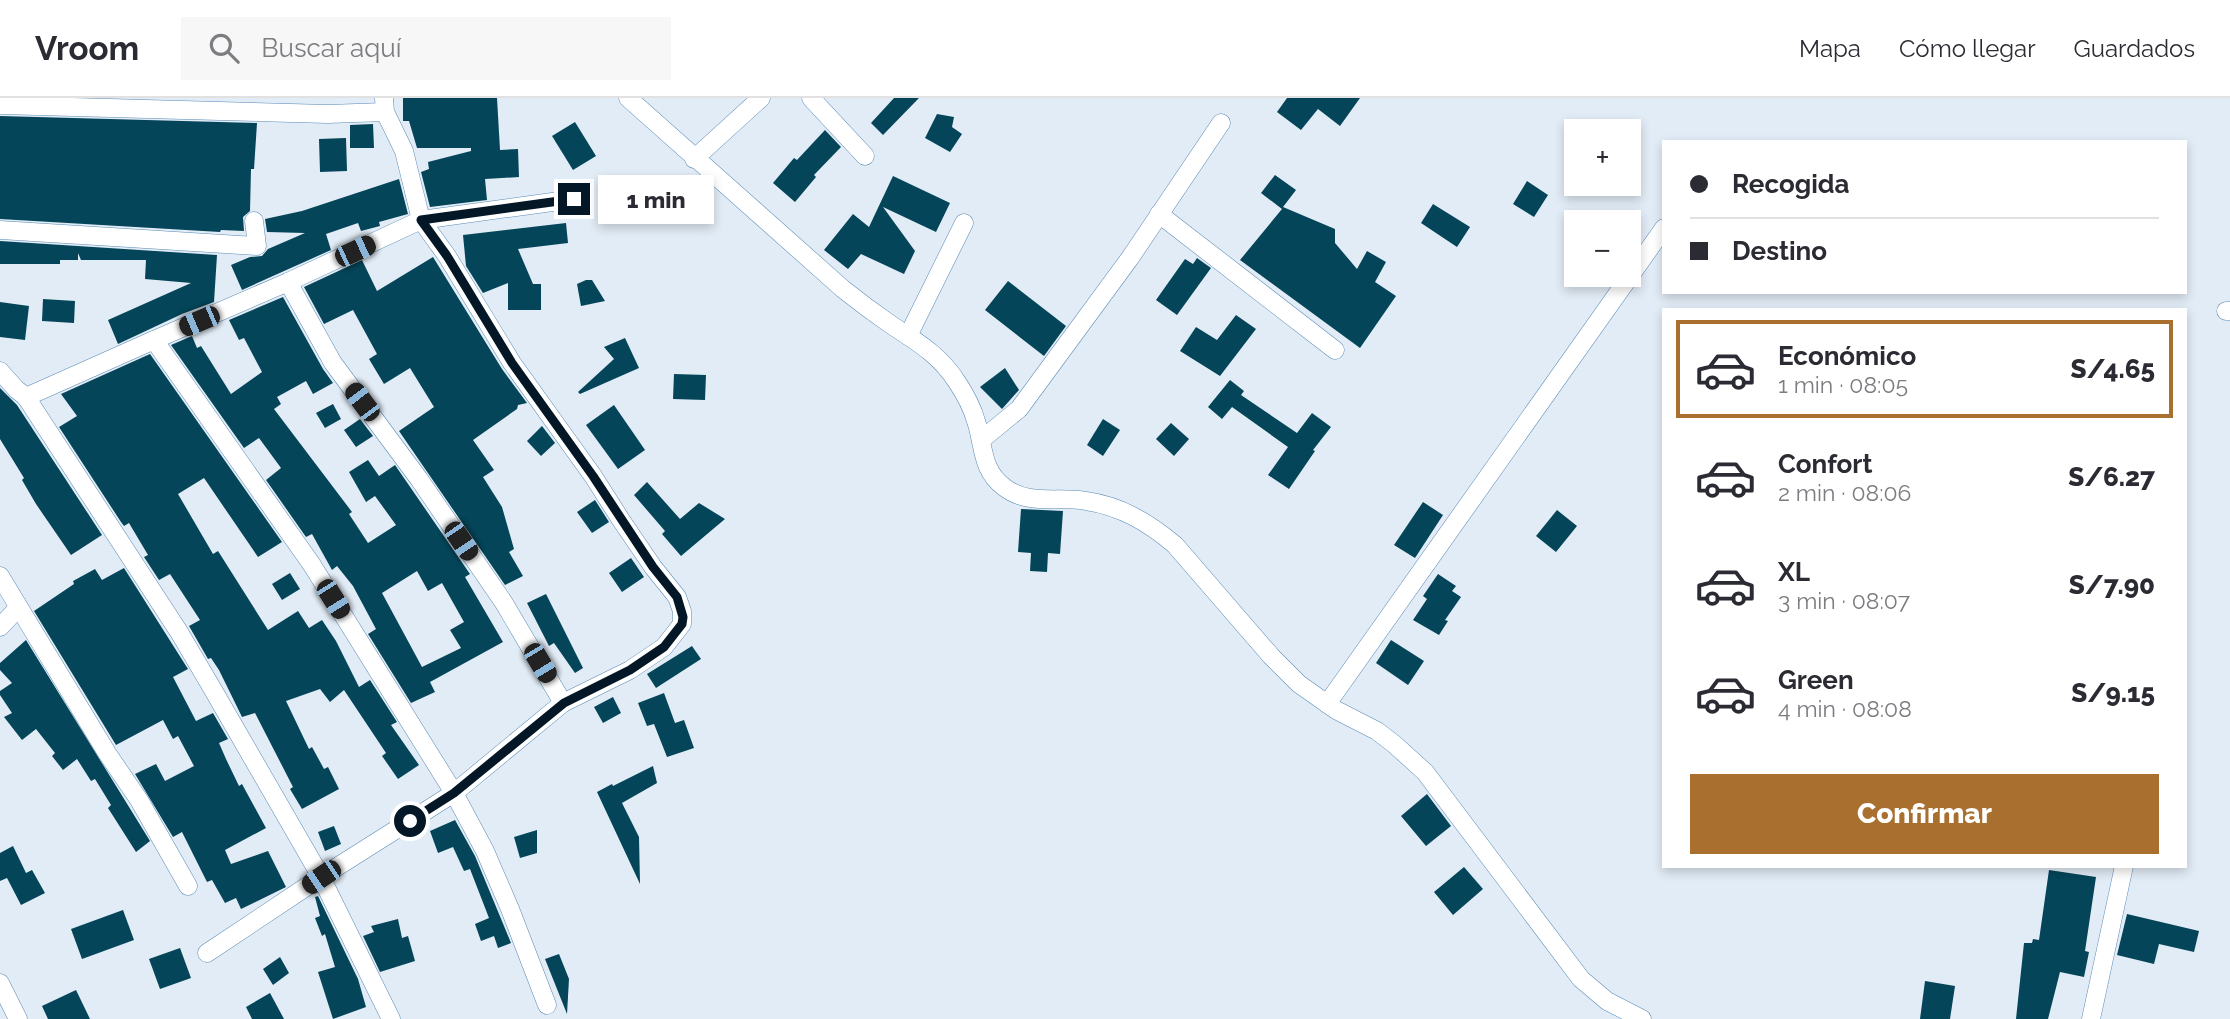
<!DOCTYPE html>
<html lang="es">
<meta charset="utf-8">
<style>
body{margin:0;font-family:Raleway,sans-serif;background:#f7f7f7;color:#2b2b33;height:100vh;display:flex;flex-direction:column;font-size:26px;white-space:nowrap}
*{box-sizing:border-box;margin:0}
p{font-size:23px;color:#7c7c81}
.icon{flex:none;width:38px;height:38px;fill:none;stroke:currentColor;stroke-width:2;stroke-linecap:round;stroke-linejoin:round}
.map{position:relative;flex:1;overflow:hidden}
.sheet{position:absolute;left:1662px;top:210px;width:525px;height:560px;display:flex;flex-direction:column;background:#fff;border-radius:0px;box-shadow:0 4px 10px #0003}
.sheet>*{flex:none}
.hud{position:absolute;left:1662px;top:42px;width:525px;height:154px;border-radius:0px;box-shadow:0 4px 10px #0003;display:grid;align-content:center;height:154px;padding:0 28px;background:#fff}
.controls{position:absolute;left:1564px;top:21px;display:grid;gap:14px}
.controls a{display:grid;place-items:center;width:77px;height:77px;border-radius:0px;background:#fff;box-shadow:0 4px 10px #0003;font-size:35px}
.end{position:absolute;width:32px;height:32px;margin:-16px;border:9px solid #031727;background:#fff;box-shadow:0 0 0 4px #fff}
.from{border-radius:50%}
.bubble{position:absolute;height:49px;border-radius:0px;background:#fff;box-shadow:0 4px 10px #0003;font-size:23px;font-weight:800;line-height:49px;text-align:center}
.car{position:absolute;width:21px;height:42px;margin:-21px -10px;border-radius:9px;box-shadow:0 0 5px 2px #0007;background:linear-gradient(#222 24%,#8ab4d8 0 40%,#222 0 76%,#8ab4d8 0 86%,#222 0)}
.hud b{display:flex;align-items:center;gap:24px;height:66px;font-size:26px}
.hud b+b{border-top:2px solid #e1e1e2}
.hud i{width:18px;height:18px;background:#2b2b33}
ul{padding:12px 0 0;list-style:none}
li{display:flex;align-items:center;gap:21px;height:98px;margin:0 14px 10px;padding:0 14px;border:4px solid transparent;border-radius:0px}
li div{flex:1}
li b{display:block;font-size:26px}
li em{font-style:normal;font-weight:800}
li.selected{border-color:#a96f2f}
li>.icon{width:63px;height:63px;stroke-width:1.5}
.primary-button{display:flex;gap:14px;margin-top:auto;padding:14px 28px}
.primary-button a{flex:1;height:80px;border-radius:0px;background:#a96f2f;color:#fff;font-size:28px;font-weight:800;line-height:80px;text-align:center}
header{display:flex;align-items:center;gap:42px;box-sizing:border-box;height:98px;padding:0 35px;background:#fff;border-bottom:2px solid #e1e1e2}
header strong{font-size:33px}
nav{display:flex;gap:38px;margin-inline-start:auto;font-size:24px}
.search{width:490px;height:63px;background:#f7f7f7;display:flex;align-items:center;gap:18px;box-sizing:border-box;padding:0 24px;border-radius:0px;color:#7c7c81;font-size:26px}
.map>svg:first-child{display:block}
.building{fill:#044559;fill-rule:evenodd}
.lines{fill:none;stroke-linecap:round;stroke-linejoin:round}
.minor-casing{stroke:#598bb5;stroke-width:19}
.minor{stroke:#fff;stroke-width:18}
.route{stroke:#031727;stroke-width:9}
</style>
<header>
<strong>Vroom</strong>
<div class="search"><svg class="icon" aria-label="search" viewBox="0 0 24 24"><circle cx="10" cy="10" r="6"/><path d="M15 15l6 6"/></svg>Buscar aquí</div>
<nav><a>Mapa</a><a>Cómo llegar</a><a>Guardados</a></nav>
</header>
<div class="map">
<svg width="2230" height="921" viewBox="0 0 2230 921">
<rect width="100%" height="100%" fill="#e2ecf6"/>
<g class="building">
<polygon points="403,0 497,0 500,52 518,51 519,79 485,81 487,102 430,109 421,74 429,71 428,64 471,53 471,50 417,50 409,23 403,23"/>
<polygon points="894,0 919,0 883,37 871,25"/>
<polygon points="1287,0 1360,0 1340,28 1318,11 1301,32 1277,14"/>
<polygon points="937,16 954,19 952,29 962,36 950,54 925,40"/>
<polygon points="0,18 257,25 254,71 251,71 250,113 243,119 244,133 221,132 220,134 0,121"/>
<polygon points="575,24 596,58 573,72 552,38"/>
<polygon points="373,26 374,50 350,50 350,27"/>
<polygon points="825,32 841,49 814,77 816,79 795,104 773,85 794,60 797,62"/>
<polygon points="346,40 347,73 320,74 319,41"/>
<polygon points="1275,77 1296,92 1283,109 1335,131 1335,145 1357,171 1367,153 1386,164 1375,184 1396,198 1360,250 1240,162 1282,111 1261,95"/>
<polygon points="893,78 950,105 936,134 883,109 915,153 904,176 861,156 848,171 824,152 853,116 869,129"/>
<polygon points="399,81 408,116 379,124 380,128 361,133 358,125 326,136 331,152 242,192 231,167 250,159 262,158 268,151 305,135 267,134 265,121 302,113"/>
<polygon points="1527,83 1548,97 1534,119 1513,106"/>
<polygon points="1433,106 1470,129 1457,149 1421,125"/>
<polygon points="566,125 568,145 518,151 533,186 541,186 541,212 508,212 508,185 483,195 466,168 463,137"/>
<polygon points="0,143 217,157 214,204 182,216 118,246 108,222 191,185 145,181 146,162 81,162 78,155 78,162 60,162 60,166 0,166"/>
<polygon points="433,159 502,271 527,305 518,307 517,311 473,342 494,372 483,379 502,409 514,451 509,454 523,478 505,487 399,333 434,309 410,270 384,286 369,261 377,256 353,212 324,226 304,189 362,162 377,193"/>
<polygon points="1197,160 1211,170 1177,217 1156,202 1185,161 1193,166"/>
<polygon points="586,182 592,182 605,203 581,208 577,186"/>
<polygon points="1008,183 1066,228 1044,258 985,212"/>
<path d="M283 199 323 271 333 285 313 296 306 283 277 299 281 306 274 311 352 414 349 416 368 445 396 427 375 398 366 404 349 374 368 362 379 378 395 367 470 476 465 479 503 544 430 584 435 594 411 605 368 536 376 531 353 488 337 468 332 472 312 436 306 439 266 382 281 370 259 340 244 350 171 247 192 238 197 250 201 248 231 296 262 274 244 240 239 242 229 222ZM417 473 428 493 442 485 464 524 450 532 461 550 422 569 382 495Z"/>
<polygon points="43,201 75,203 74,225 42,223"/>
<polygon points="0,204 29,208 25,242 0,239"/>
<polygon points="1236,217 1256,231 1220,278 1180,253 1196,229 1217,242"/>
<polygon points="625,240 639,270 580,296 578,294 614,261 604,249"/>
<polygon points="150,256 282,444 258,459 204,380 178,396 213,456 218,453 268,532 298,513 309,530 322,522 336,543 359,589 370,582 397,624 391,627 419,667 398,681 382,658 386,655 344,592 330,604 320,591 286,603 309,651 312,649 324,671 328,669 339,691 302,711 290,691 293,689 255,615 242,619 219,572 211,560 208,561 189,528 200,522 170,476 159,482 144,459 148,457 129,425 124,428 121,424 59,329 77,318 61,296"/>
<polygon points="1005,270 1019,292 1002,311 980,289"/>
<polygon points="674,276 706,277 705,302 673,301"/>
<polygon points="1230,282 1244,293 1241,297 1297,335 1312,315 1331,329 1313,352 1315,353 1289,391 1268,377 1288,349 1232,309 1222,321 1208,309"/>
<polygon points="0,290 17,307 102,437 71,457 36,406 22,382 24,380 0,341"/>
<polygon points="333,306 341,321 325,330 316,315"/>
<polygon points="614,307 645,352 618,371 586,327"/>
<polygon points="360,321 373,338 356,349 344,332"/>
<polygon points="1103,321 1120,332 1103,358 1087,347"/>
<polygon points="1171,325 1189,341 1174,358 1156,341"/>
<polygon points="542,328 555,345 541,358 527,343"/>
<polygon points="647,384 680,421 699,405 725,421 681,458 662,436 665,433 634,397"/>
<polygon points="595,402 609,424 592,435 577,414"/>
<polygon points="1423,404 1443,417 1415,460 1394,447"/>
<polygon points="1021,411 1063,413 1060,456 1048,455 1047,474 1030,473 1031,455 1018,454"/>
<polygon points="1557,412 1577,428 1556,454 1536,438"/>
<polygon points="631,460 644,479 622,494 609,475"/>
<polygon points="124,470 188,571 173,579 196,623 213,615 228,641 219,645 226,661 239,688 242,686 266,730 225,752 231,766 268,753 286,789 241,811 236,800 225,805 212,782 207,784 182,734 173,739 135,676 156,666 165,683 194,668 178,638 173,641 163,622 116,647 34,513 74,486 73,483 95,471 102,482"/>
<polygon points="290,475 300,491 282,502 272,486"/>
<polygon points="1438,476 1456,488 1452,493 1461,499 1445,522 1448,523 1439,537 1413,522 1427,501 1423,498"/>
<polygon points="546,496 583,570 575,575 554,545 549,548 527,505"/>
<polygon points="26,542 150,743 136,754 108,710 111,707 95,681 91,683 77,661 63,672 52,658 55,655 36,631 22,642 4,619 12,615 0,597 0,593 12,585 0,572 0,565"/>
<polygon points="1391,542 1424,563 1408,587 1376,565"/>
<polygon points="692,548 701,561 656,590 647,576"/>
<polygon points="664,595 675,625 684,622 694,650 667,659 654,626 647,628 638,605"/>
<polygon points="613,599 621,615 603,625 594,609"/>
<polygon points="653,668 657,685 622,705 639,739 640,786 597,694 612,686 613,688"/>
<polygon points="1427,696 1451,728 1426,748 1401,718"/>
<polygon points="455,722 475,758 511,845 498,850 494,838 481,843 475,826 489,820 470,771 464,773 453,749 438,755 430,733"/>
<polygon points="334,728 341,746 325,753 318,734"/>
<polygon points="537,732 537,755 520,760 514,739"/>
<polygon points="13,748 26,775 32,772 45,795 21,807 7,780 0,783 0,755"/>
<polygon points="1464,769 1483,791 1453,817 1434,794"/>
<polygon points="2049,772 2096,779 2085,853 2089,854 2084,879 2060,874 2048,921 2016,921 2024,845 2032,845 2033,841 2039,842"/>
<polygon points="318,798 358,881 366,909 333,921 318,874 335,869 325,836 322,838 315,820 320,818 315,799"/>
<polygon points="123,812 134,842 82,861 71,831"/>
<polygon points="2127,816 2199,833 2194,854 2159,846 2154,866 2117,857"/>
<polygon points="398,821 402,840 408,838 415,863 380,874 363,838 374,834 371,828"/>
<polygon points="180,850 191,880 160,891 149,861"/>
<polygon points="559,856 569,881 567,916 545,861"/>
<polygon points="280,859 289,875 273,887 263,871"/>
<polygon points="1925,883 1955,888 1950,921 1920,921"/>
<polygon points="76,892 90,921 48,921 42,908"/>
<polygon points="270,895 284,921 252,921 246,909"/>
</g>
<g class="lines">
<defs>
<g id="minor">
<path d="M628 0 843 191C858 203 874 215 890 226 917 244 939 256 957 284 965 296 972 309 976 323 984 347 981 372 1004 389 1028 408 1058 398 1086 403 1121 408 1149 425 1175 447L1271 558 1299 586 1336 612 1377 633 1394 646 1425 674 1581 881 1607 903 1642 921"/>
<polyline points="811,0 865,58"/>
<polyline points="0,7 328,16 385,14"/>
<polyline points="694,61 761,0"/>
<polyline points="1159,116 1335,252"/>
<polyline points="0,132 257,148 254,123"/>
<polyline points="2226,213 2230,213"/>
<polyline points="908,238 964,125"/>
<polyline points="154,242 288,184"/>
<polyline points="0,273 16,291 26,299 179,534 212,590 321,779 391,921"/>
<polyline points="26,299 154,242 312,467 454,695 485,753 510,811 547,907"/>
<polyline points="981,342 1019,311 1130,160 1221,25"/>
<polyline points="0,478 107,655 139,702 188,788"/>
<polyline points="0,529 18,510"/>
<polyline points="563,605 504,505 419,381 333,265 288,184 421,122 574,101"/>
<polyline points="1327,606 1664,130"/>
<polyline points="207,855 321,779 454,695 563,605 630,572 664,549 682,526 682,513 677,499 653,469 621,422 593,378 512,265 447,158 421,122 404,53 385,14 384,0"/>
<polyline points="0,885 18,921"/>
<polyline points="2091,921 2124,768"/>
</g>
</defs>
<use href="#minor" class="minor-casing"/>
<use href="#minor" class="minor"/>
</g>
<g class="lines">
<polyline class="route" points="410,723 454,695 564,605 630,572 664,549 682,526 683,519 677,499 653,469 593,378 512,265 447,158 421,122 574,101"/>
</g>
</svg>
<div class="controls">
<a>+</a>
<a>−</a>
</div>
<i class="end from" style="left:410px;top:723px"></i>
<i class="end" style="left:574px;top:101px"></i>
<div class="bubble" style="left:598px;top:77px;width:116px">1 min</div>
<i class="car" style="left:355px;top:153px;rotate:65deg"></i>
<i class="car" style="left:199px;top:223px;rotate:247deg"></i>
<i class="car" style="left:362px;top:304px;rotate:323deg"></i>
<i class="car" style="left:461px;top:443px;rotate:146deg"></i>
<i class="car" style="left:333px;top:501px;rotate:148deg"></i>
<i class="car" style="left:540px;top:565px;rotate:149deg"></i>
<i class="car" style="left:321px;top:779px;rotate:236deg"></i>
<div class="hud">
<b><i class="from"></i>Recogida</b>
<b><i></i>Destino</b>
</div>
<section class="sheet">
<ul>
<li class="selected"><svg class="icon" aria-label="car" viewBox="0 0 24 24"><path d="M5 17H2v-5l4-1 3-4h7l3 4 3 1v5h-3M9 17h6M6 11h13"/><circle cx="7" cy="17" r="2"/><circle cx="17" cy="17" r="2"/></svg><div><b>Económico</b><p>1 min · 08:05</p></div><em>S/4.65</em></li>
<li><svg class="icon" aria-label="car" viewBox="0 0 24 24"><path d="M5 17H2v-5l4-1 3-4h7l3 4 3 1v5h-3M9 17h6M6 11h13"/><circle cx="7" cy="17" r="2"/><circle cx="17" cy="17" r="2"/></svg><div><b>Confort</b><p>2 min · 08:06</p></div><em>S/6.27</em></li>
<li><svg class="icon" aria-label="car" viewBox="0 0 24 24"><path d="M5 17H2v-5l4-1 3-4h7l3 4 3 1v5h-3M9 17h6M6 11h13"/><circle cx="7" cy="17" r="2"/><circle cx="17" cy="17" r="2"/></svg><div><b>XL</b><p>3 min · 08:07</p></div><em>S/7.90</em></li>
<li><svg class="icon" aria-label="car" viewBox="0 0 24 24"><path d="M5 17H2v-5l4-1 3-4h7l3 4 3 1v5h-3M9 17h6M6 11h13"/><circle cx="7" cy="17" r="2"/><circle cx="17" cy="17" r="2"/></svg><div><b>Green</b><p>4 min · 08:08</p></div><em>S/9.15</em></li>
</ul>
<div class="primary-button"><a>Confirmar</a></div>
</section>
</div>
